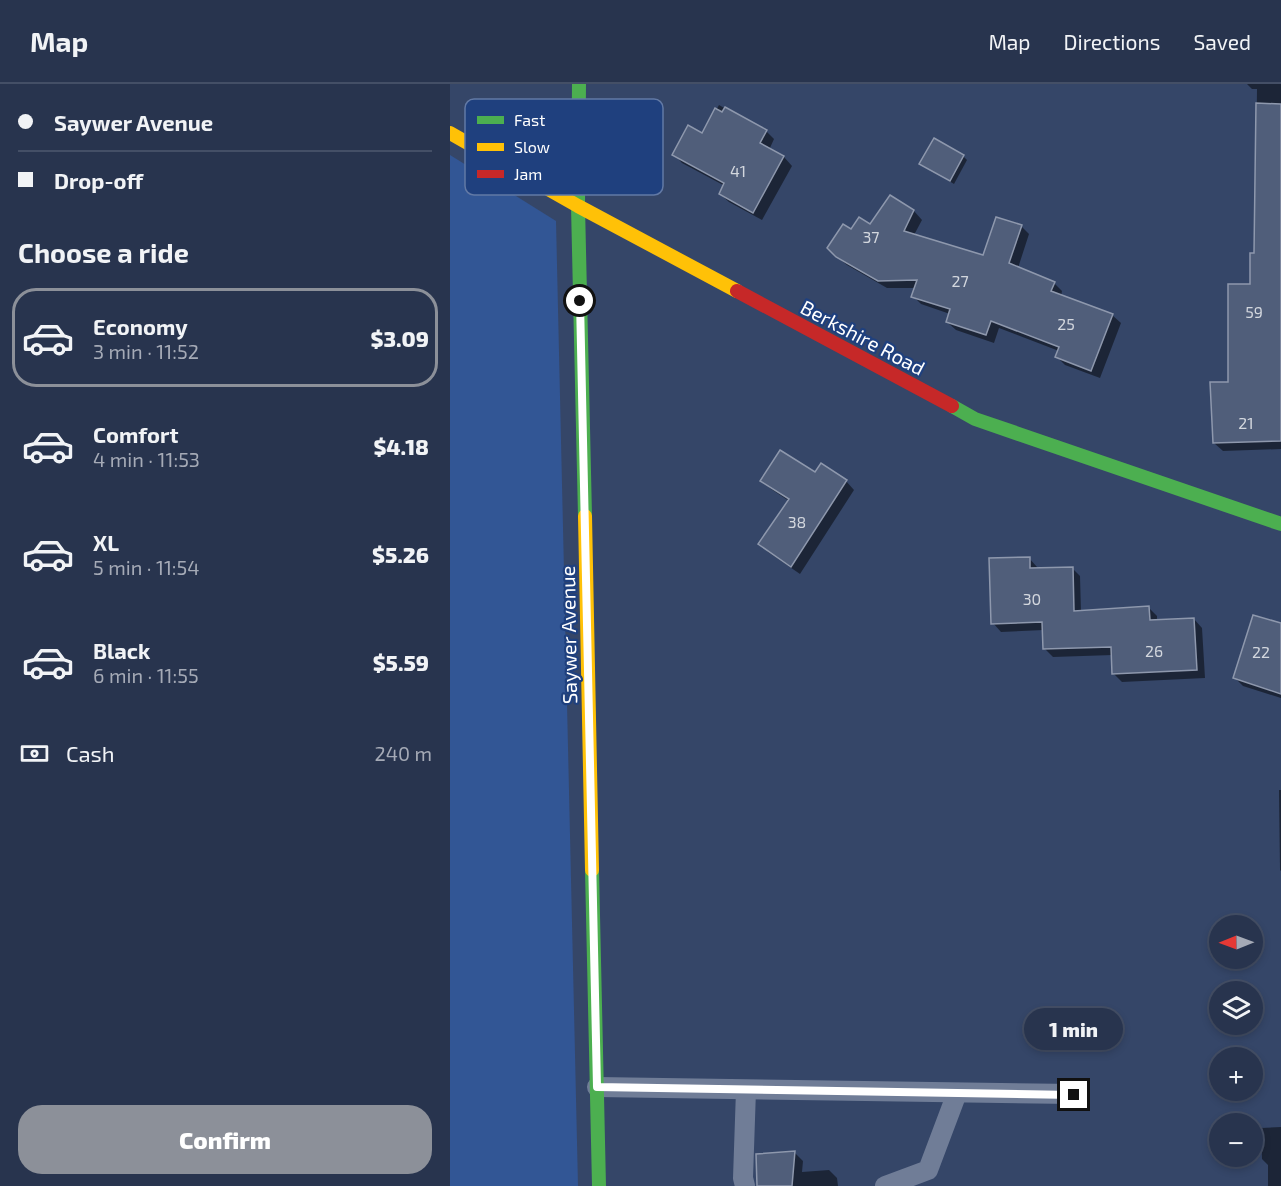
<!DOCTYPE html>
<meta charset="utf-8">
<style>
body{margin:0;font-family:"Exo 2",sans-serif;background:#303c55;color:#f1f3f6;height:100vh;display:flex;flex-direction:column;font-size:22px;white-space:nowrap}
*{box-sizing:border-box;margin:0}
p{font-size:20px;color:#a5aab6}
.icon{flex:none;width:33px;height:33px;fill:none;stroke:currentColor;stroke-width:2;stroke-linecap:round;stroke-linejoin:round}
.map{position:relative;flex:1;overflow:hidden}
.side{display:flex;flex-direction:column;background:#28344e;width:450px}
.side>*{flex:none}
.top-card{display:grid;align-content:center;height:132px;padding:0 18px;background:#28344e}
.needle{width:39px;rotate:269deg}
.fabs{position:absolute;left:759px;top:831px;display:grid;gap:12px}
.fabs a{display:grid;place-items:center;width:54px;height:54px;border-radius:50%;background:#28344e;box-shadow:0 3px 9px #0003,0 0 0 2px #444f66;font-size:30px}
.end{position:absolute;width:27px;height:27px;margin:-14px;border:8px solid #fff;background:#111;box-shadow:0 0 0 3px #111}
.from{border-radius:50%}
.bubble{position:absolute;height:42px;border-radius:21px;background:#28344e;box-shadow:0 3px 9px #0003,0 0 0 2px #444f66;font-size:20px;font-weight:800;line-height:42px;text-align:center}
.top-card b{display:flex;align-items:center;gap:21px;height:57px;font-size:22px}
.top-card b+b{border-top:2px solid #444f66}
.top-card i{width:15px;height:15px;background:#f1f3f6}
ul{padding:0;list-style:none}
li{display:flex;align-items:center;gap:18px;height:99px;margin:0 12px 9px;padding:0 6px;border:3px solid transparent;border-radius:24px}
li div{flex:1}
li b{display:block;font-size:22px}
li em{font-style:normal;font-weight:800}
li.selected{border-color:#8c9099}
li>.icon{width:54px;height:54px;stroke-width:1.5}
h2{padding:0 18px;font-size:27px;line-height:72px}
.pay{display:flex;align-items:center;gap:15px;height:66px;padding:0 18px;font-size:22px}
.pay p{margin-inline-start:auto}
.cta{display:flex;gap:12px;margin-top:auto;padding:12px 18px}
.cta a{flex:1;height:69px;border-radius:24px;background:#8c9099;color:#fff;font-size:24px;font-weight:800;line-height:69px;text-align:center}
header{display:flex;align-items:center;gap:36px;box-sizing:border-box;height:84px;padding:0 30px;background:#28344e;border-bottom:2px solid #444f66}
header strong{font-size:28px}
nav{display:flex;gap:33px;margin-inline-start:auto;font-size:21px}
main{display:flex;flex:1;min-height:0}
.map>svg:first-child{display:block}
.green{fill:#325695}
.shadow{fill:#0007}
.building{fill:#505e7a;stroke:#8e98ad;stroke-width:1.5}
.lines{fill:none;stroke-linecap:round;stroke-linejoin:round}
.lane{stroke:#707d97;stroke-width:20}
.fast{stroke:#4caf50;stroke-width:14}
.slow{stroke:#ffc107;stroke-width:14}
.jam{stroke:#c62828;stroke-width:14}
.route{stroke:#fff;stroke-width:8}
.labels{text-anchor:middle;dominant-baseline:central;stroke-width:4.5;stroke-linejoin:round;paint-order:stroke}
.number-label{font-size:16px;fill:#d3d7de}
.street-label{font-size:20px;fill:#fff;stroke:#1f407e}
.key{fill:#1f407e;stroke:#6279a5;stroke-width:1.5}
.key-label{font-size:16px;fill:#fff}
</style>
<header>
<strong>Map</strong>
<nav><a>Map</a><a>Directions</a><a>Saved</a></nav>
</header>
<main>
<section class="side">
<div class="top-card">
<b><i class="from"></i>Saywer Avenue</b>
<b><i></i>Drop-off</b>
</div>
<h2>Choose a ride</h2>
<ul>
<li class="selected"><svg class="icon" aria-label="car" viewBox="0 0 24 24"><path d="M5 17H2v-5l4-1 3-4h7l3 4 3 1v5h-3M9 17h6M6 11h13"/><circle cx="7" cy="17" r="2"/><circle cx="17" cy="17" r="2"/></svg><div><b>Economy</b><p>3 min · 11:52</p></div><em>$3.09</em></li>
<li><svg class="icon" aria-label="car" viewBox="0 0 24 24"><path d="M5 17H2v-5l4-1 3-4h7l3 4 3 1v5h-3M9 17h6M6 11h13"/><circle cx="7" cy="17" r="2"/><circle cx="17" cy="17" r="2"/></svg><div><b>Comfort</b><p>4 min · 11:53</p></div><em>$4.18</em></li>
<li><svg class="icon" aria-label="car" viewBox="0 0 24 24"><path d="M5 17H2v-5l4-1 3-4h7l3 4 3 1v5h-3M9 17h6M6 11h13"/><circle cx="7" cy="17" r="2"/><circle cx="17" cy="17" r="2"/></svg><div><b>XL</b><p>5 min · 11:54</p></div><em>$5.26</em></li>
<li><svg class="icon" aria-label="car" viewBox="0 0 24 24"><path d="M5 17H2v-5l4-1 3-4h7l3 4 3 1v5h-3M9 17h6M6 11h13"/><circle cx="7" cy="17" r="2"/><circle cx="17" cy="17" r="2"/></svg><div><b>Black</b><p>6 min · 11:55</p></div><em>$5.59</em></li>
</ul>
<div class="pay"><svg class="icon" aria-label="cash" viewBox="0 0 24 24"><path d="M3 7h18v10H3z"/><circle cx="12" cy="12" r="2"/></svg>Cash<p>240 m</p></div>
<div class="cta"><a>Confirm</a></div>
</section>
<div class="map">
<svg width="831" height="1102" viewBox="0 0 831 1102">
<rect width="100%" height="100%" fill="#354668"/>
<polygon class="green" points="0,71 106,137 128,1102 0,1102"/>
<g class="shadow">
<polygon points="797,0 831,0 831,365 773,367 764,359 802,201 805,170 807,5 802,5"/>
<polygon points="269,21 316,47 324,55 319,66 334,73 342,82 312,136 279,118 270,110 275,102 232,79 224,70 252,51"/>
<polygon points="513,72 517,76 504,100 471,80"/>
<polygon points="440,113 464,127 472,136 464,151 534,173 571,142 579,150 568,184 604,199 612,207 611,212 662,231 671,239 650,294 615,281 607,273 609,267 549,244 544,259 506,246 497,238 500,230 471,220 463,212 466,204 437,204 397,181 387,173 401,147 420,142"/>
<polygon points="312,397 396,397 404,406 350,490 318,468 310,459 339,417 321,405"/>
<polygon points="579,474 587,483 588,485 622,484 630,492 631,528 699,524 707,532 707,537 744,535 752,544 755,594 672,598 663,589 663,571 603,573 595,565 594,546 551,548 543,539"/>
<polygon points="831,541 831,614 793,602 785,594"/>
<polygon points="829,706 831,706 831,787 830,786"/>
<polygon points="831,1043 831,1102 818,1102 818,1081 812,1075 811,1044"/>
<polygon points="344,1068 353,1077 352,1088 379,1086 387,1094 388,1102 309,1102"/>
</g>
<g class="building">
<polygon points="806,19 831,20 831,357 763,359 760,298 778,298 778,200 800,200 800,169 804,169"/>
<polygon points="275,23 317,46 310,59 334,72 303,129 269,110 274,99 222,71 238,41 252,49 265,24 272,28"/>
<polygon points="484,54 514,71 500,97 469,80"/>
<polygon points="440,111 464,126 454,147 533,171 546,133 572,141 559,179 605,198 601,207 663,230 641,287 605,273 609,263 541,237 536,251 496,238 500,225 461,213 467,196 428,197 386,173 377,164 393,140 401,145 409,133 420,140"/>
<polygon points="330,366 365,388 371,379 397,396 341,483 308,460 339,415 310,397"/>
<polygon points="580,473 580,484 623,483 624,527 699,522 700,536 744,534 747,586 662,590 661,563 593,565 592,538 541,540 539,474"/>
<polygon points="803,531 831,539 831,610 783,594"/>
<polygon points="345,1067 342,1102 307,1102 306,1070"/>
</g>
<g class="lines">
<g class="lane">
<polyline points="147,1003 624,1010"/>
<polyline points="295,1102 293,1094 296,1006"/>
<polyline points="435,1102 478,1086 507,1009"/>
</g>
<g class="fast">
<polyline points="129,0 128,122 135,432"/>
<polyline points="502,322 525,335 831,440"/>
<polyline points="142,786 149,1102"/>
</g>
<g class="slow">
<polyline points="0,49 128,122 287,207"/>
<polyline points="135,432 142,786"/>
</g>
<polyline class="jam" points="287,207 502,322"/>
</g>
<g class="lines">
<polyline class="route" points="130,217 147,1003 624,1011"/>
</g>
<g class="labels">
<g class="number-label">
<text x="288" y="86">41</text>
<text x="421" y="152">37</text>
<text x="510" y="196">27</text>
<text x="804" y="227">59</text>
<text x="616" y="239">25</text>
<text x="796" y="338">21</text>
<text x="347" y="437">38</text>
<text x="582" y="514">30</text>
<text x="704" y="566">26</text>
<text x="811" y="567">22</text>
</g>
<g class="street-label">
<text transform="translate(413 253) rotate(28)">Berkshire Road</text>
<text transform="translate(118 551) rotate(-91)">Saywer Avenue</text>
</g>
</g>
<rect x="15" y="15" width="198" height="96" rx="9" class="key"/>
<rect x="27" y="32" width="27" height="8" fill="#4caf50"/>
<rect x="27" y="59" width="27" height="8" fill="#ffc107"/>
<rect x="27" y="86" width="27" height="8" fill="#c62828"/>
<g class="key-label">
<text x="64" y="42">Fast</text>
<text x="64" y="69">Slow</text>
<text x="64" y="96">Jam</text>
</g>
</svg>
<div class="fabs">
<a><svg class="needle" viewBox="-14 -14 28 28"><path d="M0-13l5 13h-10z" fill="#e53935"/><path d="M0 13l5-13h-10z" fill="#a5aab6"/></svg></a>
<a><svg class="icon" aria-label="layers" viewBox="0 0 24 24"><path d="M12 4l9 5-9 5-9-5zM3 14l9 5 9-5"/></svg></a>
<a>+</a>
<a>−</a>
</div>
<i class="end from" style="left:130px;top:217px"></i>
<i class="end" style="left:624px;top:1011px"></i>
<div class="bubble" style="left:574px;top:924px;width:99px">1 min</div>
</div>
</main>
